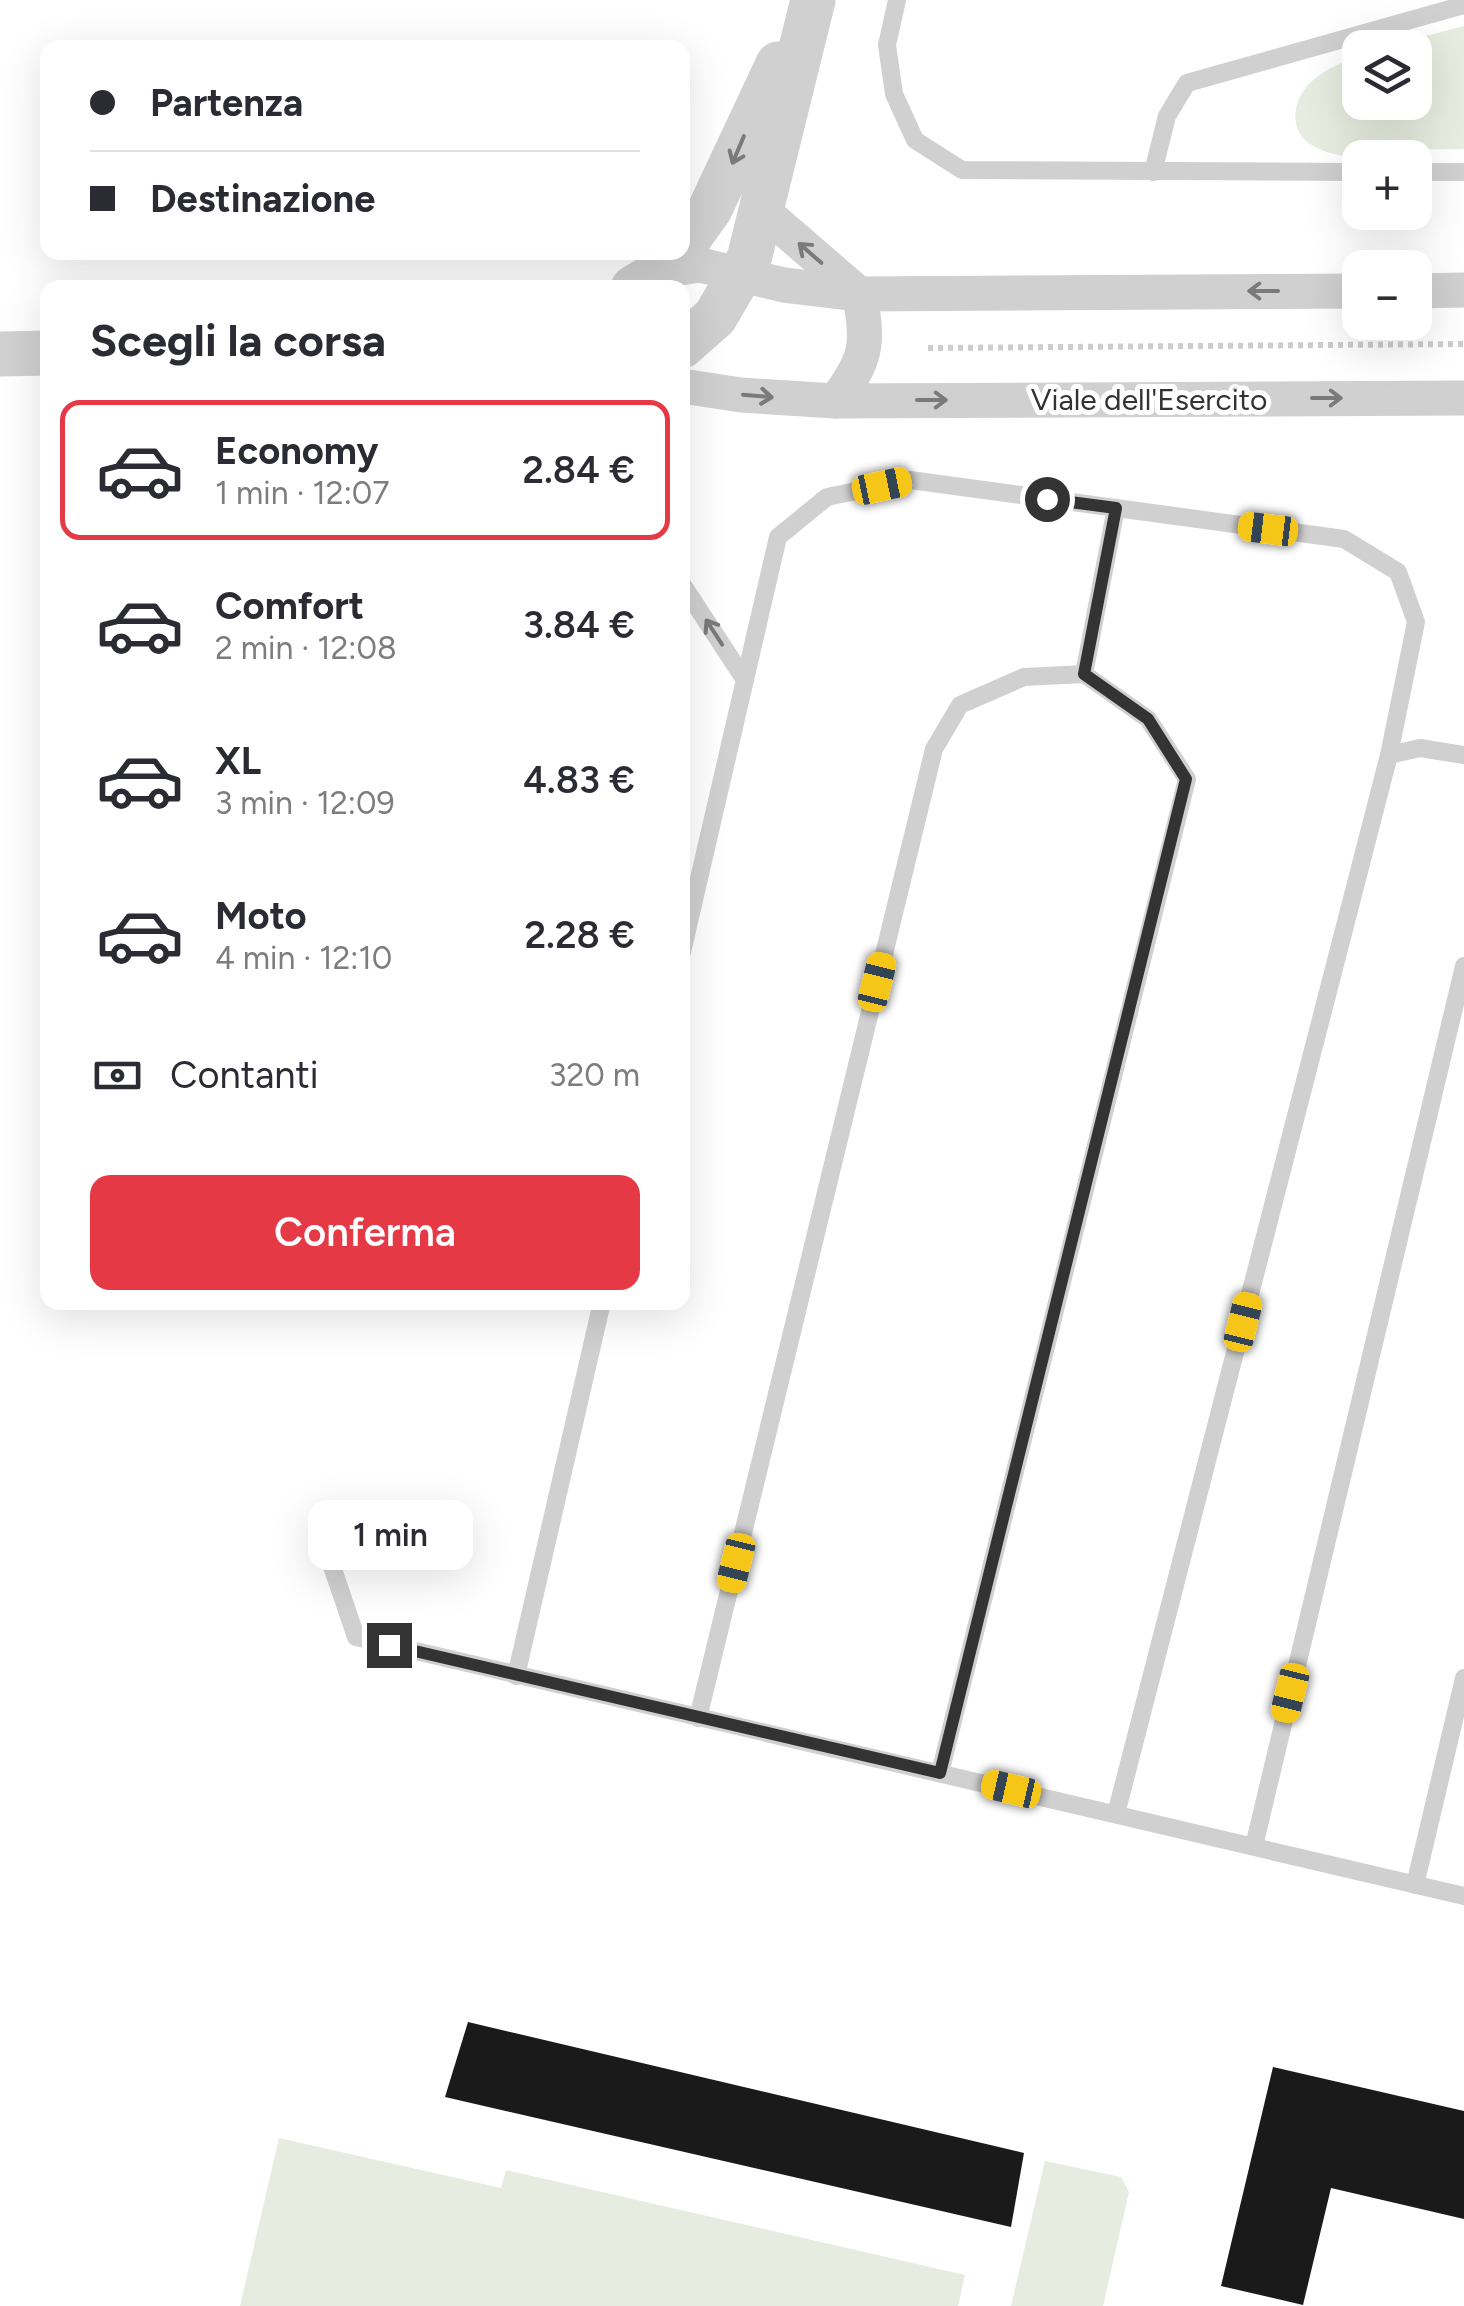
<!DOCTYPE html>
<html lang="it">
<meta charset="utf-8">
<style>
body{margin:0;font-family:Figtree,sans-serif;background:#f2f2f3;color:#2b2b33;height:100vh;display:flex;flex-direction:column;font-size:38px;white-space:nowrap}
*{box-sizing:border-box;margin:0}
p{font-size:32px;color:#7c7c81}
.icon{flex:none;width:55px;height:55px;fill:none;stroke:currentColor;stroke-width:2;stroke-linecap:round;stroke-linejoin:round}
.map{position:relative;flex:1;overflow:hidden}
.details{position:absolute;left:40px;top:280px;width:650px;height:1030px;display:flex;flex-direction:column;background:#fff;border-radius:20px;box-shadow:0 10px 40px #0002}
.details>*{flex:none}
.hud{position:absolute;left:40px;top:40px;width:650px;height:220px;border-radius:20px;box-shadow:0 10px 40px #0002;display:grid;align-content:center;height:220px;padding:0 50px;background:#fff}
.buttons{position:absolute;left:1342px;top:30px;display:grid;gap:20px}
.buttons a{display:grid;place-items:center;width:90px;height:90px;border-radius:20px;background:#fff;box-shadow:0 10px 40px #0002;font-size:50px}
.end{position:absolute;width:45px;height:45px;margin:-22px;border:12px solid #333;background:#fff;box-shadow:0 0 0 5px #fff}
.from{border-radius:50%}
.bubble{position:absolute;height:70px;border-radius:20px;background:#fff;box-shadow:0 10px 40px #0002;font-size:32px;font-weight:600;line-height:70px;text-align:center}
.car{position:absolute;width:30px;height:60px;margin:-30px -15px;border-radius:12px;box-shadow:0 0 8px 2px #0007;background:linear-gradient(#f5c518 24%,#345 0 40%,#f5c518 0 76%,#345 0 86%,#f5c518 0)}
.hud b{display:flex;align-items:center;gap:35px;height:95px;font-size:38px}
.hud b+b{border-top:2px solid #e1e1e2}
.hud i{width:25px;height:25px;background:#2b2b33}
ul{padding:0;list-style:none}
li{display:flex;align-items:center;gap:30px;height:140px;margin:0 20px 15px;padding:0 30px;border:5px solid transparent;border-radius:20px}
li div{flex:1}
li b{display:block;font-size:38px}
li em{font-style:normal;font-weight:600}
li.selected{border-color:#e63946}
li>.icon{width:90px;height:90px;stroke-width:1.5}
h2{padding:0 50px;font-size:45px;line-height:120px}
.pay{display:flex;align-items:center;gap:25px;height:110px;padding:0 50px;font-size:38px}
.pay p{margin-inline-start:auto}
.button{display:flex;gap:20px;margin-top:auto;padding:20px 50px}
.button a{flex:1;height:115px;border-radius:20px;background:#e63946;color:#fff;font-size:40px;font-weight:600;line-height:115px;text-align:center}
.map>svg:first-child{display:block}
.green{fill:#e6ecdf}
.building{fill:#1a1a1a}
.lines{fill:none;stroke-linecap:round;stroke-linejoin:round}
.path{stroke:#cdcdcd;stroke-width:6;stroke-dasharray:5 5;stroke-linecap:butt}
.service{stroke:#d0d0d0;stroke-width:18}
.minor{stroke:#d0d0d0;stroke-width:35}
.tertiary{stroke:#d0d0d0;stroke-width:45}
.oneway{stroke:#7a7a7a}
.route{stroke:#333;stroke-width:12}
.labels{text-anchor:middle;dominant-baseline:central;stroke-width:10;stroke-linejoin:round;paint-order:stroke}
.street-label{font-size:30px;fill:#333;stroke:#fff}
</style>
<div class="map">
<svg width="1464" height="2306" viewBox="0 0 1464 2306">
<rect width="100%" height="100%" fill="#fff"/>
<g class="green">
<path d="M1464 26V149L1358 150 1356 159C1341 155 1323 153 1310 144 1288 129 1293 98 1311 82 1323 70 1344 62 1360 54V102H1415V48L1383 47Z"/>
<polygon points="279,2138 501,2188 506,2170 965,2275 958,2306 240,2306"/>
<polygon points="1045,2161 1121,2177 1129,2192 1103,2306 1011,2306"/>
</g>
<g class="building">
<polygon points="468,2022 1024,2153 1011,2227 445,2097"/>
<polygon points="1273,2067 1464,2111 1464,2219 1331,2188 1303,2305 1221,2286"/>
</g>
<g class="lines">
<polyline class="path" points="928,348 1464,344"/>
<g class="service">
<polyline points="897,0 887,45 894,94 915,140 962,170 1360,172"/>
<polyline points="1153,172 1167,116 1187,83 1464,5"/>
<polyline points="1415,172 1464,172"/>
<polyline points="682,584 745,680"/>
<polyline points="1084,674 1116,508"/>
<polyline points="1389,755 1420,748 1464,755"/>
<polyline points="682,952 778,537 827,497 910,480 1344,539 1398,572 1416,622 1389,755 1116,1814"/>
<polyline points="320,1531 356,1637 1464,1896"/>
<polyline points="516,1676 602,1302"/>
<polyline points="698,1718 934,749 960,705 1024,677 1084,674 1148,719 1187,779 940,1773"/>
<polyline points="1254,1846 1464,966"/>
<polyline points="1415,1885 1464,1678"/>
</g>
<g class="minor">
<polyline points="763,211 859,294"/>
<polyline points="655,282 661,271 700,265 784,285 859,294 1360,291"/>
<polyline points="1415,291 1464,290"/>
<polyline points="682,386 741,395 835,401 1464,398"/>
<path d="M835 401C866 362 870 343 859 294"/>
</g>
<g class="tertiary">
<polyline points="682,248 710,209 778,64"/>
<polyline points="633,288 661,271 678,252"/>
<polyline points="682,346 715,317 749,259 813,0"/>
<polyline points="0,354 48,353"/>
</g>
</g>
<defs><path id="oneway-shaft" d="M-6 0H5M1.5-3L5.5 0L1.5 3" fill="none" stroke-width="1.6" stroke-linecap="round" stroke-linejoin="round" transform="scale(2.5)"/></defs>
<g class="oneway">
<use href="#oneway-shaft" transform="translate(738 150) rotate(113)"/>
<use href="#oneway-shaft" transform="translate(810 253) rotate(-139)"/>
<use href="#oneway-shaft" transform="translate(1263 291) rotate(180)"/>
<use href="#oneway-shaft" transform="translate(758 396) rotate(5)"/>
<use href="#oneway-shaft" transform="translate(1327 398)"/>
<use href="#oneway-shaft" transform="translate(932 400)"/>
<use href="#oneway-shaft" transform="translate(714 632) rotate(-123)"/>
</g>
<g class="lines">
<polyline class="route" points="389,1645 940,1773 1186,779 1148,719 1084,674 1116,508 1047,499"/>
</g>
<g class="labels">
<g class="street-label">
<text x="1149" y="399">Viale dell'Esercito</text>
</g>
</g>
</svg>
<div class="buttons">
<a><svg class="icon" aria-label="layers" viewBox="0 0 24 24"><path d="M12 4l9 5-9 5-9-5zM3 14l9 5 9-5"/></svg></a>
<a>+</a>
<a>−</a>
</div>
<i class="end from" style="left:1047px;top:499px"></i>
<i class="end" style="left:389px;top:1645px"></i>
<div class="bubble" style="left:308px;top:1500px;width:165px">1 min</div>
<i class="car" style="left:882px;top:486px;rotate:78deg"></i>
<i class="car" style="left:1268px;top:529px;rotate:277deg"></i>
<i class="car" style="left:877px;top:982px;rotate:14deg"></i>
<i class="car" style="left:1243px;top:1322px;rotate:14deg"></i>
<i class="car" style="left:736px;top:1563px;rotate:194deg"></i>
<i class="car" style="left:1290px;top:1693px;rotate:194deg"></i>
<i class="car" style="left:1011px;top:1789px;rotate:283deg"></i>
<div class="hud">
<b><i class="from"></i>Partenza</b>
<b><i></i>Destinazione</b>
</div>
<section class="details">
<h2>Scegli la corsa</h2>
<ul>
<li class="selected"><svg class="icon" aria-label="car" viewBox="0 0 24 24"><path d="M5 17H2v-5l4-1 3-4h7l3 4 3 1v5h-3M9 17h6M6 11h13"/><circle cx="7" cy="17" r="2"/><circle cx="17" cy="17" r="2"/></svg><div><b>Economy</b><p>1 min · 12:07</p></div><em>2.84 €</em></li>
<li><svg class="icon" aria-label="car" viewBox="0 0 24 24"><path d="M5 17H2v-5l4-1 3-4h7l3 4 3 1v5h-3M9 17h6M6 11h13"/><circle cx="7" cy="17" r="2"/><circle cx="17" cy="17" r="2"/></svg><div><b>Comfort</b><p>2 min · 12:08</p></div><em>3.84 €</em></li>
<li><svg class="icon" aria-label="car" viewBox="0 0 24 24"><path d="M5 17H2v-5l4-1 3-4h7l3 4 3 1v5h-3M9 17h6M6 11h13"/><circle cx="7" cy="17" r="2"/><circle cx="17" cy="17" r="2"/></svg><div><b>XL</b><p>3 min · 12:09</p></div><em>4.83 €</em></li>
<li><svg class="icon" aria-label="car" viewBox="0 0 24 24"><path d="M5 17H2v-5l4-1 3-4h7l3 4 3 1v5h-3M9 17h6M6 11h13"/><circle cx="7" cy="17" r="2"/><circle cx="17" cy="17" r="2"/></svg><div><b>Moto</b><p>4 min · 12:10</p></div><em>2.28 €</em></li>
</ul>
<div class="pay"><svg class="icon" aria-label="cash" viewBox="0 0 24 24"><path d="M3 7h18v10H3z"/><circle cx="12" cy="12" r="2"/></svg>Contanti<p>320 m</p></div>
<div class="button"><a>Conferma</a></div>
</section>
</div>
